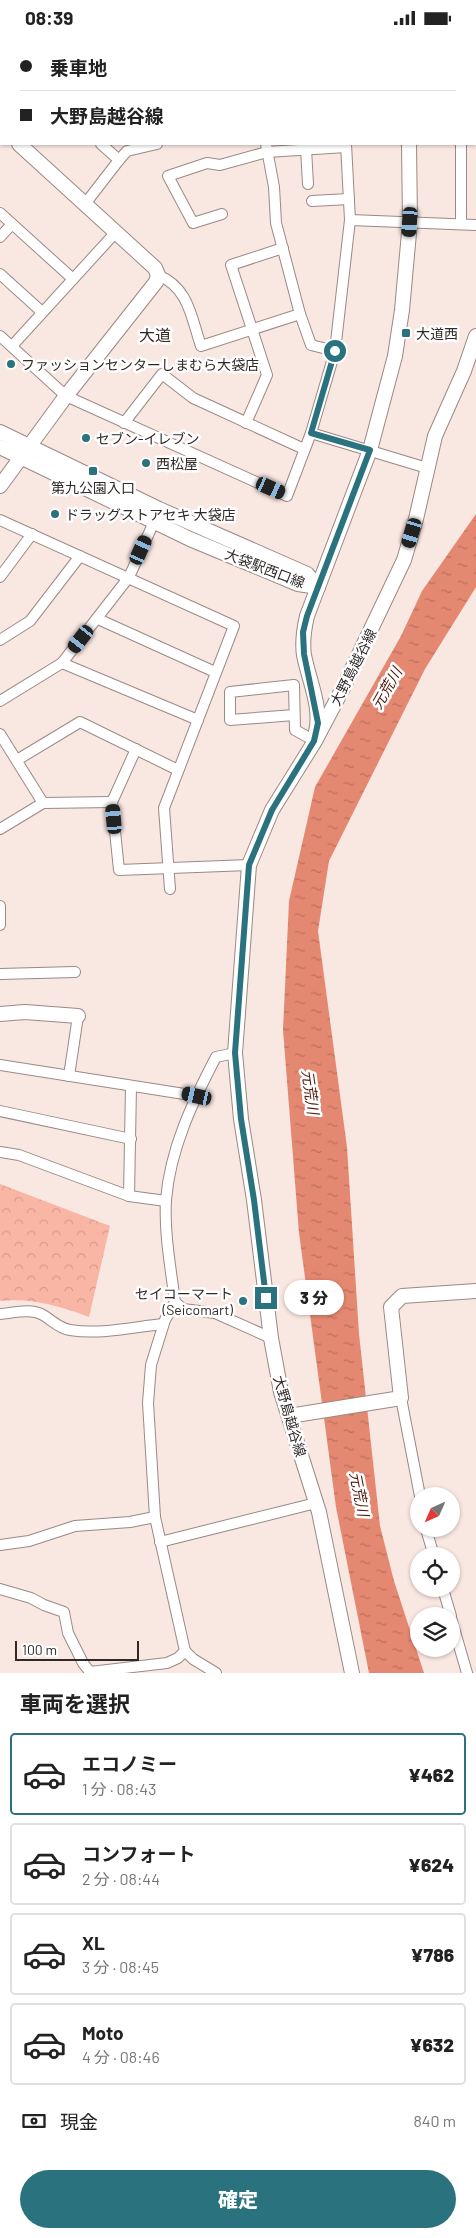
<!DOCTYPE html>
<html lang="ja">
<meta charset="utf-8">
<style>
body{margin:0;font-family:Barlow,"Noto Sans JP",sans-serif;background:#f6f6f6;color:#222;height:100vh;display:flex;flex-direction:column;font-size:19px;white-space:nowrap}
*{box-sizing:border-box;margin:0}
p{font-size:16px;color:#767676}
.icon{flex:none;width:28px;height:28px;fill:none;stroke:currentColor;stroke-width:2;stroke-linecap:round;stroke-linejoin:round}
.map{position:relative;height:1638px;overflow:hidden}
.sheet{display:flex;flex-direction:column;background:#fff;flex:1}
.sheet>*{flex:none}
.banner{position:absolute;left:0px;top:0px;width:476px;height:110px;box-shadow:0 1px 4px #0004;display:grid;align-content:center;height:110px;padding:0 20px;background:#fff}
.needle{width:32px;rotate:225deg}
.tools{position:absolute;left:410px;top:1452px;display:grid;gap:10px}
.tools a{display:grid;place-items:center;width:50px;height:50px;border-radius:50%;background:#fff;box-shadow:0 1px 4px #0004;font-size:25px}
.scale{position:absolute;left:15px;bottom:12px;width:124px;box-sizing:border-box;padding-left:5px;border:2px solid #302928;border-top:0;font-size:14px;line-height:18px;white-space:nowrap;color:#302928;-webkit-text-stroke:4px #fff;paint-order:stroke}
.end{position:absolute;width:22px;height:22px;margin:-11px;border:6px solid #2a727d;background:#fff;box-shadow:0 0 0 2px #fff}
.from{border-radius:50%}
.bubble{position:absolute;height:35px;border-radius:18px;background:#fff;box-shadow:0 1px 4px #0004;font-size:16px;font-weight:800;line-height:35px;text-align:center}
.car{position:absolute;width:15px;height:30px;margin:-15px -8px;border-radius:6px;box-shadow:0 0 4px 1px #0007;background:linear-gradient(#222 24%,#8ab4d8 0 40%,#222 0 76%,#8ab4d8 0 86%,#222 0)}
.banner b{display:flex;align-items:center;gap:18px;height:48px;font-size:19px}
.banner b+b{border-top:1px solid #e0e0e0}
.banner i{width:12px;height:12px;background:#222}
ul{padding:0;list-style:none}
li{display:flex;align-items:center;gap:15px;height:82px;margin:0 10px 8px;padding:0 10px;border:2px solid #e0e0e0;border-radius:5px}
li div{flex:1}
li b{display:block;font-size:19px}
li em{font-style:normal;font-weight:800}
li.selected{border-color:#2a727d}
li>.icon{width:45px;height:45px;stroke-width:1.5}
h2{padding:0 20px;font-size:22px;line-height:60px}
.pay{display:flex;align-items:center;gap:12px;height:55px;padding:0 20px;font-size:19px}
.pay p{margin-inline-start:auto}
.cta{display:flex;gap:10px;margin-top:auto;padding:10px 20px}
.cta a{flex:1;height:58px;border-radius:30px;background:#2a727d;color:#fff;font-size:20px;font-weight:800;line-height:58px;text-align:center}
.status{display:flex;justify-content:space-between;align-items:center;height:35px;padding:0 25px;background:#fff;direction:ltr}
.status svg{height:14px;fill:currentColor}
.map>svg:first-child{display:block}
.forest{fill:url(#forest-crowns)}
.water{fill:url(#water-ripples)}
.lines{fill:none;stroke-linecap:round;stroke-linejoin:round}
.street-casing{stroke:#9a8985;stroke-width:12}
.secondary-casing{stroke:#9a8985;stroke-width:16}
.street{stroke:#fff;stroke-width:10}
.secondary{stroke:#fff;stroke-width:14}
.route{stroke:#2a727d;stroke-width:6}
.poi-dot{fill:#2a727d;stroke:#fff;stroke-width:2}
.labels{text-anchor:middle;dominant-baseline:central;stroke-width:5;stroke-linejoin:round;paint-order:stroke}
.poi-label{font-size:14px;fill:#302928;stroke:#fff;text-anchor:start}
.street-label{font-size:14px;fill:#302928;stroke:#fff}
.water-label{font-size:15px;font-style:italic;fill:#541a0d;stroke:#fff}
.quarter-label{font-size:16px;fill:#362925;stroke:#fff}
</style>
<div class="status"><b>08:39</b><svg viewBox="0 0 49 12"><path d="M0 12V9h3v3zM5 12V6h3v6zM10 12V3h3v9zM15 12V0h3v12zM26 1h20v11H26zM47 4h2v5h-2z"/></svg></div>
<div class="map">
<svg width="476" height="1638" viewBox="0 0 476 1638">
<defs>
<pattern id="forest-crowns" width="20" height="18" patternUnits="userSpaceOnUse" patternTransform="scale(1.25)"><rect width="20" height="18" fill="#f9b6a5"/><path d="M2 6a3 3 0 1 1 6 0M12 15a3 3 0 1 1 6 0" fill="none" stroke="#d69c8e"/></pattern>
<pattern id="water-ripples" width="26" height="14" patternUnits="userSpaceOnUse" patternTransform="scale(1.25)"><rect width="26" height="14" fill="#e58871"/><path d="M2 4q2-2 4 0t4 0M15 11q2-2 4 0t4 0" fill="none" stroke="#ba6f5d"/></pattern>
</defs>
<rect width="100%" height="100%" fill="#f9e7e2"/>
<path class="forest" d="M0 1149 110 1191 89 1282C59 1271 32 1263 0 1266Z"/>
<polygon class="water" points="476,479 476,552 425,634 329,826 318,896 347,1112 359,1299 380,1491 394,1546 424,1638 369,1638 336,1472 299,1198 283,995 289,866 315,752 401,601 422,556"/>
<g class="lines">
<defs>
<g id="street">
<polyline points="183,0 183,1"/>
<polyline points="227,0 228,1"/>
<polyline points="281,0 281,1"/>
<polyline points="331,0 332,1"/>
<polyline points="458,0 458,1"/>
<polyline points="99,1 100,0"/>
<polyline points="214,1 217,0"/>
<polyline points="475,32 476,32"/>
<polyline points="475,89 476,89"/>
<polyline points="0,104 1,103"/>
<polyline points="266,109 274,152 276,188 300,279 311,310 335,316"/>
<polyline points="461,109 461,189"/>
<polyline points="306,114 308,149"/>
<polyline points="119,125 127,116 157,109"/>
<polyline points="312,166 349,164"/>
<polyline points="85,169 119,125 101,109"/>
<polyline points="0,178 73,244"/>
<polyline points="222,179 193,188 168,141 207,128 220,130 267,117 346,112"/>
<polyline points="350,185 476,190"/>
<polyline points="0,202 12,189"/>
<polyline points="0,239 42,277"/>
<path d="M158 240C189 253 191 282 201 311L300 279"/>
<polyline points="0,301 66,361 287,461 311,398 335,316 350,185 346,109"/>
<polyline points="12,311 116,197"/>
<polyline points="124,388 162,339 193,363 304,414"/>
<polyline points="246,388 267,340 231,230 283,213"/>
<polyline points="311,398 427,433"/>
<polyline points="0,485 234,591 164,773 170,854"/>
<polyline points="0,542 32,499"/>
<polyline points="98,584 215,637"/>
<polyline points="0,605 30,586 80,521"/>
<polyline points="62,628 198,685"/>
<polyline points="0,666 62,628 129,542 154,487"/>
<polyline points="294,680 230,685 230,657 294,650 295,695 315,706"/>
<polyline points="0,699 43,768 0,794"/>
<polyline points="136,714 112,767 119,835 249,830"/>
<polyline points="17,725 80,687 178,735"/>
<polyline points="43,768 112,767"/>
<polyline points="0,871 0,890"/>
<polyline points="0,939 75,937"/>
<path d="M235 1018 216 1022C193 1066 170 1114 166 1165 164 1199 171 1234 175 1267L183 1274 215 1278 271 1303"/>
<polyline points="0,1030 197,1061"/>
<polyline points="69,1041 78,981"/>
<polyline points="0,1076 131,1104"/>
<polyline points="0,1117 19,1120 129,1161 166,1166"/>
<polyline points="129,1161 131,1051"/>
<path d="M0 1279C13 1278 31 1273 43 1280 52 1285 58 1293 70 1295 100 1300 133 1292 163 1289"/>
<polyline points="401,1363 420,1461"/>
<polyline points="426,1494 434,1521"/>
<polyline points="160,1507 316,1468"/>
<polyline points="0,1510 29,1506 75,1491 130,1487 155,1482"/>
<polyline points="0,1554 31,1563 44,1570 64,1577 68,1598 83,1628 90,1637 167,1628 178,1623 185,1616 155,1482 148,1368 151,1330 165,1285 175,1267"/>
<polyline points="443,1554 451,1581"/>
<polyline points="451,1583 467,1638"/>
<polyline points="185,1616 193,1624 216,1638"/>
</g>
<g id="secondary">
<polyline points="398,0 398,1"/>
<polyline points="10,1 11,0"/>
<polyline points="0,11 1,10"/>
<polyline points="0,91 1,92"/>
<polyline points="0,397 159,474 307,539 318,552"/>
<polyline points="0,412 190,504 298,549 318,552"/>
<polyline points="0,451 66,361 156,247 158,240 155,233 19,109"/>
<path d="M316 697C322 672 309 646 304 620 302 607 304 594 307 581L370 415 395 321 402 275 410 187 409 109"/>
<polyline points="0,979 25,977 78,981"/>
<polyline points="289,1381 401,1363 391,1272 402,1261 476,1256"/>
<polyline points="352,1638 319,1477 281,1357 271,1303 254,1165 241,1084 235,1018 249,830 272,775 315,706 343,653 404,525 416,484 435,401 464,336 476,301"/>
</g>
</defs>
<use href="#street" class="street-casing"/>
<use href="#secondary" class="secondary-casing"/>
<use href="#street" class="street"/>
<use href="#secondary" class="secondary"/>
</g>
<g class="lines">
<polyline class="route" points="266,1263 254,1165 241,1084 235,1018 249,830 272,775 314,706 318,688 304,619 303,597 307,581 370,415 311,398 335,316"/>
</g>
<g class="poi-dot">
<rect x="401" y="293" width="10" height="10" rx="2.5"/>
<circle cx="11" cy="329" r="5"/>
<circle cx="86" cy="403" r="5"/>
<circle cx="146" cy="428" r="5"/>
<rect x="88" y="431" width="10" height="10" rx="2.5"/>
<circle cx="55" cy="479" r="5"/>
<circle cx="243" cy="1266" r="5"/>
</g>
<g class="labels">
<g class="poi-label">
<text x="416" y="298">大道西</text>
<text x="21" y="329">ファッションセンターしまむら大袋店</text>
<text x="96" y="403">セブン-イレブン</text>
<text x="156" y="428">西松屋</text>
<text x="93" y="452" text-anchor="middle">第九公園入口</text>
<text x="65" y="479">ドラッグストアセキ 大袋店</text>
<text x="233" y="1258" text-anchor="end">セイコーマート<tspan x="233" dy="16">(Seicomart)</tspan></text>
</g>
<g class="street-label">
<text transform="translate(265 533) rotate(21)">大袋駅西口線</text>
<text transform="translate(353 632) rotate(-63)">大野島越谷線</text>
<text transform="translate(290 1381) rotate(74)">大野島越谷線</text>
</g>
<g class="water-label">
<text transform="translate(386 653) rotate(-60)">元荒川</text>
<text transform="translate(311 1057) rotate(82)">元荒川</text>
<text transform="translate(360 1459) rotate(79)">元荒川</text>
</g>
<g class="quarter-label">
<text x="155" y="299">大道</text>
</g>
</g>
</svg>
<div class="tools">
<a><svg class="needle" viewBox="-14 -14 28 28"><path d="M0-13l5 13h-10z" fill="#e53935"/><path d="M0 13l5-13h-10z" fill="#767676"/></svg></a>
<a><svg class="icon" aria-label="locate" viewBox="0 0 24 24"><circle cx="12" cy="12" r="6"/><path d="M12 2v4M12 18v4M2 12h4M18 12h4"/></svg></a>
<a><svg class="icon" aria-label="layers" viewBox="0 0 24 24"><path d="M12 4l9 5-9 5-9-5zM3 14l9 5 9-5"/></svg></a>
</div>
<div class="scale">100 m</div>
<i class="end from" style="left:335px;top:316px"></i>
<i class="end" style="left:266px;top:1263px"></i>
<div class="bubble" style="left:284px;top:1245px;width:60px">3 分</div>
<i class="car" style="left:410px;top:187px;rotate:184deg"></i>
<i class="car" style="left:271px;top:453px;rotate:114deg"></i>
<i class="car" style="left:412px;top:498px;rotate:197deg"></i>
<i class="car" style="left:141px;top:515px;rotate:24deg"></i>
<i class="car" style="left:81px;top:604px;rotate:218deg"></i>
<i class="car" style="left:114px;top:784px;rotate:355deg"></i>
<i class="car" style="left:197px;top:1061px;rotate:283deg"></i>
<div class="banner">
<b><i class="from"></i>乗車地</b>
<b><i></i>大野島越谷線</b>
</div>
</div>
<section class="sheet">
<h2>車両を選択</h2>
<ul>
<li class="selected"><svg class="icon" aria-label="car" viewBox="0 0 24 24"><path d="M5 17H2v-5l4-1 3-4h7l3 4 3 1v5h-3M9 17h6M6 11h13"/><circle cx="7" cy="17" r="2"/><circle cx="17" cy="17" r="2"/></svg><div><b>エコノミー</b><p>1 分 · 08:43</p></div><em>¥462</em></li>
<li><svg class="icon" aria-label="car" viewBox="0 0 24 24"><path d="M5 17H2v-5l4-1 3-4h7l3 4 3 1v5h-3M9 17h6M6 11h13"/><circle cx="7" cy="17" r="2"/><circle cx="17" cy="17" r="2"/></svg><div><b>コンフォート</b><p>2 分 · 08:44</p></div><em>¥624</em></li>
<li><svg class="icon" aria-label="car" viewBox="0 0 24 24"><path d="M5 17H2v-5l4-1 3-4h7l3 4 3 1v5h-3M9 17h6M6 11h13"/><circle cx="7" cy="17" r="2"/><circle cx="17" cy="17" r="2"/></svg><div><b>XL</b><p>3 分 · 08:45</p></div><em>¥786</em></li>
<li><svg class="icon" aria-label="car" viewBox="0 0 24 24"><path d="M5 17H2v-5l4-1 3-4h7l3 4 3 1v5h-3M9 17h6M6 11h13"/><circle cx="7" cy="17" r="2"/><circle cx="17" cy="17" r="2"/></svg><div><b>Moto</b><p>4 分 · 08:46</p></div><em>¥632</em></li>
</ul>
<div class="pay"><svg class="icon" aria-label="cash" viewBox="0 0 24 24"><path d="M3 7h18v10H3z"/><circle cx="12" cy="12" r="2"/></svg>現金<p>840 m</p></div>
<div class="cta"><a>確定</a></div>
</section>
